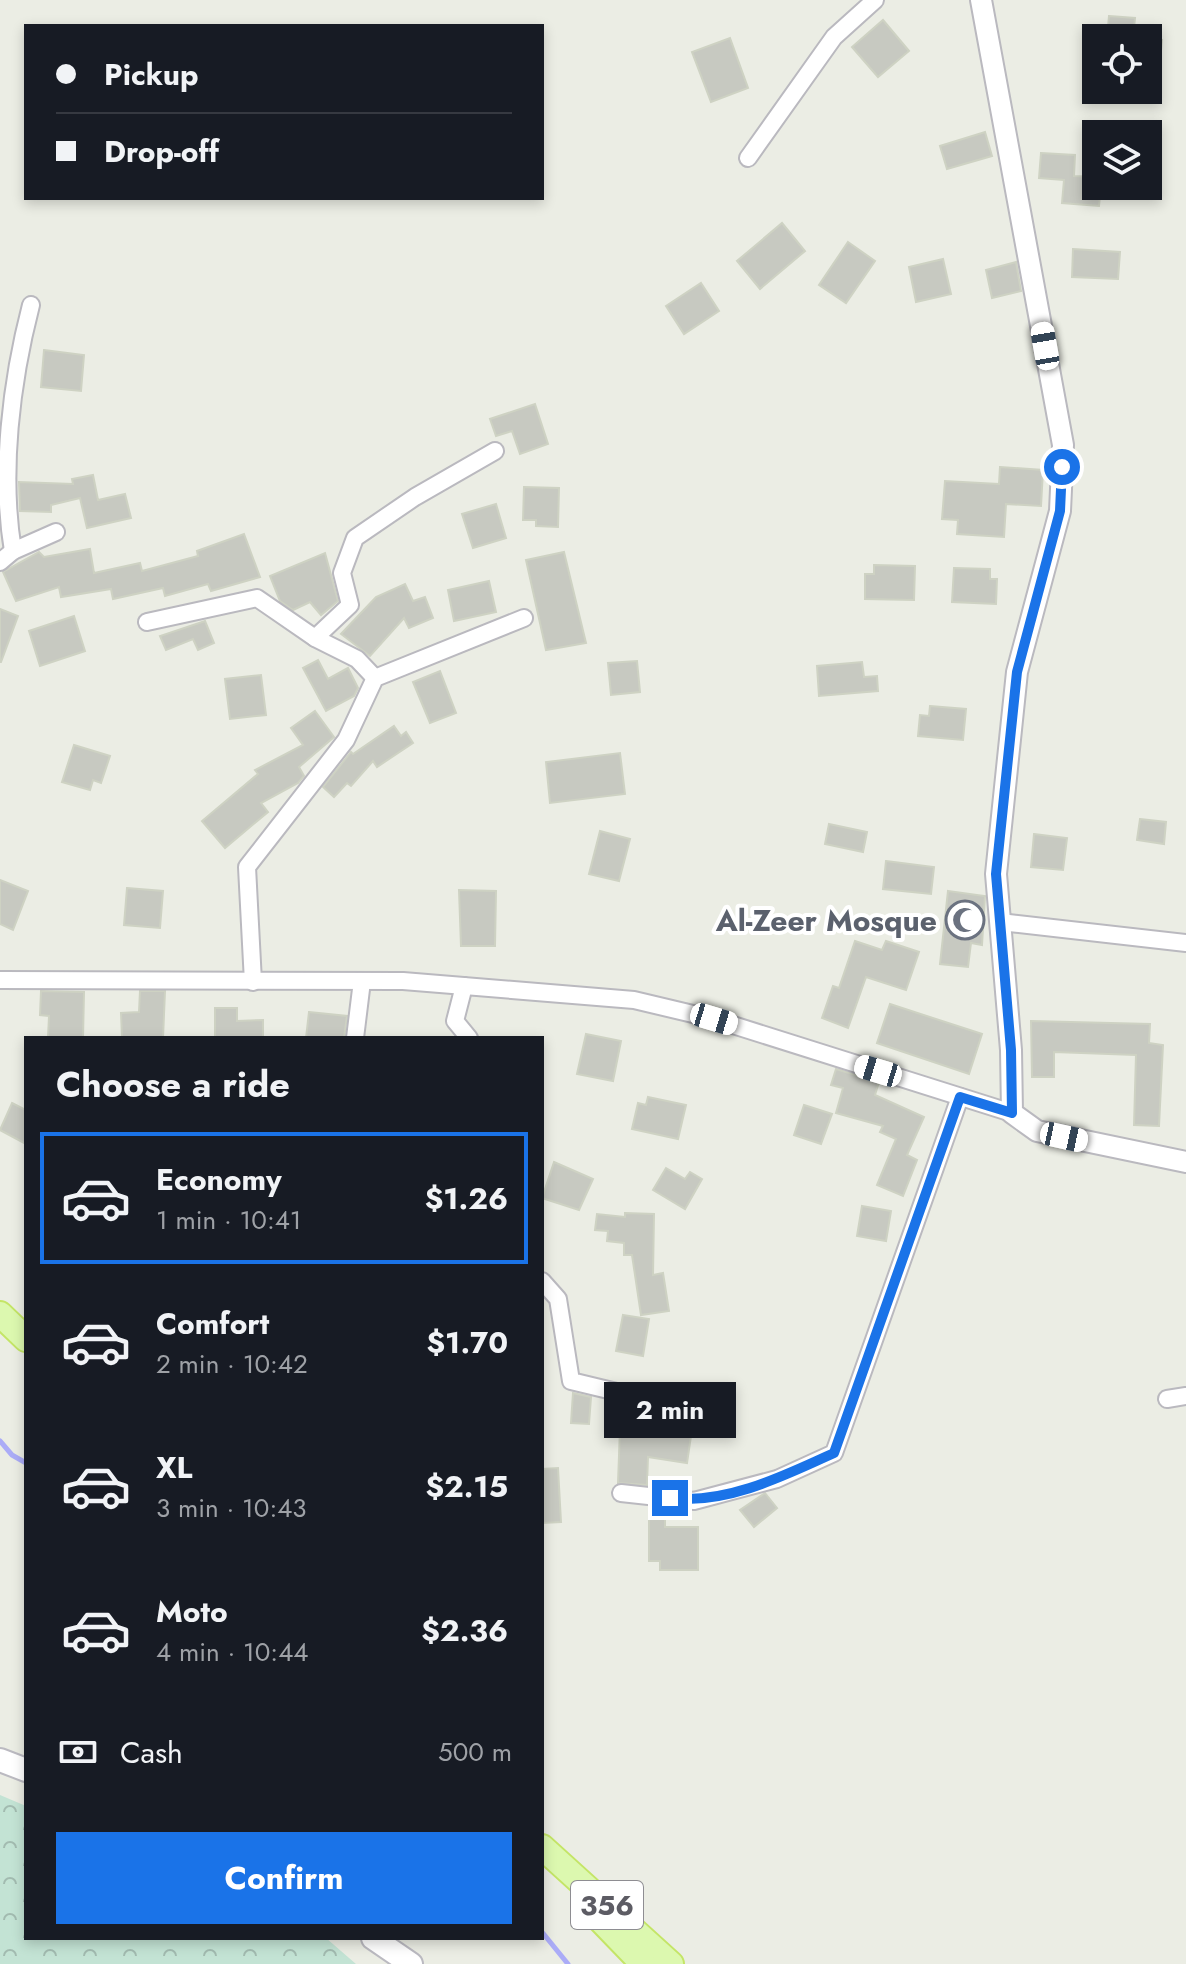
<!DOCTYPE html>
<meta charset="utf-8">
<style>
body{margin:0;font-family:Jost,sans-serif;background:#20242c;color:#f1f3f6;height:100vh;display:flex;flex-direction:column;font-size:30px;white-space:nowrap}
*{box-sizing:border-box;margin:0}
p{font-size:26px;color:#9ea1a6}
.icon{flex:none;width:44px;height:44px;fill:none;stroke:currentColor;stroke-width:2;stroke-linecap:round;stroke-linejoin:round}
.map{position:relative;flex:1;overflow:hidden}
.panel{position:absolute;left:24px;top:1036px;width:520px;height:904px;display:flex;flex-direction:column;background:#171b24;border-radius:0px;box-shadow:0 4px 12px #0003}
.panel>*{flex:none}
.guide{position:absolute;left:24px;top:24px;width:520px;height:176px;border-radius:0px;box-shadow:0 4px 12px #0003;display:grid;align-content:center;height:176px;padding:0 32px;background:#171b24}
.tools{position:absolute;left:1082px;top:24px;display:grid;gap:16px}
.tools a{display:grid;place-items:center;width:80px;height:80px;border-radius:0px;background:#171b24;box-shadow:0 4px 12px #0003;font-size:40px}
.end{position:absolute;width:36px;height:36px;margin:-18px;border:10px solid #1a73e8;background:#fff;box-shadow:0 0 0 4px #fff}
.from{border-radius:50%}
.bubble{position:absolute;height:56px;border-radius:0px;background:#171b24;box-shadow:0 4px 12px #0003;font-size:26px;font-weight:700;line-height:56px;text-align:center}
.car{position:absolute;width:24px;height:48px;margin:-24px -12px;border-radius:10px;box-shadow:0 0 6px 2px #0007;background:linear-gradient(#fff 24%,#345 0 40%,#fff 0 76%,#345 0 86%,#fff 0)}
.guide b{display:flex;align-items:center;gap:28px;height:76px;font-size:30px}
.guide b+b{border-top:2px solid #363941}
.guide i{width:20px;height:20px;background:#f1f3f6}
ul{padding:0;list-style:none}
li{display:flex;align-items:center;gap:24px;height:132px;margin:0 16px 12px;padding:0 16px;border:4px solid transparent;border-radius:0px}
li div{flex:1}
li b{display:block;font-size:30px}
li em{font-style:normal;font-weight:700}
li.active{border-color:#1a73e8}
li>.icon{width:72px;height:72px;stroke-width:1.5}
h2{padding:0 32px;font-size:36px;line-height:96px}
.pay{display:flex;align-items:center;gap:20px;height:88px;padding:0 32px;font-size:30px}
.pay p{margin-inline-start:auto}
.primary-button{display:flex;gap:16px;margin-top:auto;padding:16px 32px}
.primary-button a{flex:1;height:92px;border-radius:0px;background:#1a73e8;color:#fff;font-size:32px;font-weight:700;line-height:92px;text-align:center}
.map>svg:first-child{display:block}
.forest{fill:url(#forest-crowns)}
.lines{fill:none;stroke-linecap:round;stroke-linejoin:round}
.stream{stroke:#abacf7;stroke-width:5}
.building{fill:#c7c9c1;stroke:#ced2c3;stroke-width:2}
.minor-casing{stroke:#bab9bf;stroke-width:20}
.tertiary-casing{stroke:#bab9bf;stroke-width:24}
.secondary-casing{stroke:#bbbac1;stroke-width:26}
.primary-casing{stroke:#c4e566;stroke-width:28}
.minor{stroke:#fff;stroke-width:16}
.tertiary{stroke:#fff;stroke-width:20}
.secondary{stroke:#fff;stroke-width:22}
.primary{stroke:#dcf8af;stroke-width:24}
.route{stroke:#1a73e8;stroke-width:10}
.labels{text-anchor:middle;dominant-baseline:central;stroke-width:8;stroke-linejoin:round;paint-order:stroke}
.shield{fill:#fff;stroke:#8e8d92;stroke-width:2}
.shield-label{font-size:28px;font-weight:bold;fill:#5d5c64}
.worship-label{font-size:30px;font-weight:bold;fill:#5b616d;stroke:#fff;text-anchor:end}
</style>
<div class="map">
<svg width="1186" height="1964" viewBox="0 0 1186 1964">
<defs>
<pattern id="forest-crowns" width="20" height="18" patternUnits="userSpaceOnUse" patternTransform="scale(2)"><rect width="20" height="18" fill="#c3e3d4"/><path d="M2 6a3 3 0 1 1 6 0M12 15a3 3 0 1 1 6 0" fill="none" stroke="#a2bbb0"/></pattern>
</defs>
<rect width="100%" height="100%" fill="#ebede4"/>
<polygon class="forest" points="0,1795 26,1806 26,1938 326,1938 356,1964 0,1964"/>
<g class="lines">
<g class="stream">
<polyline points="0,1441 12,1455 26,1463"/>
<polyline points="542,1932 568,1964"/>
</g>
</g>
<g class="building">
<polygon points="1109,16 1135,18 1133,38 1107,38"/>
<polygon points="883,20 909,51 878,77 852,47"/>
<polygon points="730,38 748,88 711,102 692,52"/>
<polygon points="1148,39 1162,40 1158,83 1148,83"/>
<polygon points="985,132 992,156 947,169 940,146"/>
<polygon points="1041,153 1075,155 1074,176 1096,177 1096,186 1101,186 1099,206 1062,203 1064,180 1039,178"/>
<polygon points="782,223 805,251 760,289 737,261"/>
<polygon points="848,242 875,261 846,303 819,285"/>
<polygon points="1073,249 1120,252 1118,279 1072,277"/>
<polygon points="943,259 951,294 916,302 909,267"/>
<polygon points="1016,262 1021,291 992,298 986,270"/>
<polygon points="701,283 719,311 684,334 666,306"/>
<polygon points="44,350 84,355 81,391 41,387"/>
<polygon points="535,404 548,444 520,454 512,431 496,436 490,419"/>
<polygon points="1000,467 1043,470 1041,506 1006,504 1004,537 957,534 958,520 942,519 945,481 999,484"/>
<polygon points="93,475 98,500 125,494 131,518 87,528 80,498 51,505 51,512 20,511 19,482 73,484 72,479"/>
<polygon points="524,487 559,488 558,527 536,526 536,520 523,520"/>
<polygon points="496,504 506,538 473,548 462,514"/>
<polygon points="244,534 260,577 211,591 208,584 165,596 163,588 113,599 111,589 61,597 59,587 16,601 3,572 39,552 44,557 90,549 94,573 140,563 142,571 198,556 197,551"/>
<polygon points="564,552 586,643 546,650 526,560"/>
<polygon points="325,553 338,601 321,615 310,602 293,610 280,601 270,576"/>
<polygon points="874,565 915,566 914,600 865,599 865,574 874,574"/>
<polygon points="954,568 990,569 990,579 997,579 996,604 952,602"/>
<polygon points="489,581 496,612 454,621 448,590"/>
<polygon points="405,584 413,601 425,597 433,618 409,628 404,618 370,656 341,634 376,597"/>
<polygon points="0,609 18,616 1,662 0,662"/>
<polygon points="74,616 85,651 40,666 29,631"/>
<polygon points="205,621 214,643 198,650 193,639 166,650 160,636"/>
<polygon points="318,660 328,679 348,668 358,688 354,696 326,711 303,668"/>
<polygon points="637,661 640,692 611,695 608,663"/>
<polygon points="862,662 864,677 877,676 878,691 819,696 817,666"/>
<polygon points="440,671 456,713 430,723 413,682"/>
<polygon points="261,675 266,715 230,719 225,679"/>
<polygon points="930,706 966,709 963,740 918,736 920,715 929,716"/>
<polygon points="315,711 334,737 299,767 304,776 298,783 261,803 268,812 225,848 202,821 258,774 255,770 303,745 291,728"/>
<polygon points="394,726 401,736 406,732 413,743 377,767 373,761 351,786 347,783 334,797 323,787 351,752 353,754"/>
<polygon points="74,745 110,756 101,783 93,780 90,790 62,782"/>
<polygon points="620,753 625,794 550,803 546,762"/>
<polygon points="1140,819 1166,822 1164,844 1137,840"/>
<polygon points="829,824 867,832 863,852 825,844"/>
<polygon points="600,831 630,839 619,881 589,874"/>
<polygon points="1034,834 1067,838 1063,870 1031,867"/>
<polygon points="886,861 934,867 931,894 883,889"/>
<polygon points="0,880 28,891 13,930 0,924"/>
<polygon points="127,888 163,891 160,928 124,925"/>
<polygon points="459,890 496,891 495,946 461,946"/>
<polygon points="948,891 985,896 982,945 971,943 968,967 940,964"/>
<polygon points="855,941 882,950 886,941 919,952 906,990 866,977 848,1028 822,1018 833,986 839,988"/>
<polygon points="41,991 84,992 83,1038 48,1038 49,1016 40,1015"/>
<polygon points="140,991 165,991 163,1038 122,1038 121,1013 139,1012"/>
<polygon points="890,1004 982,1034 969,1074 877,1043"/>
<polygon points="215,1008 237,1008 237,1021 263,1020 263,1038 215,1038"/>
<polygon points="309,1012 347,1016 344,1038 306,1038"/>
<polygon points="1031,1021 1150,1024 1149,1043 1163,1045 1159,1126 1134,1125 1136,1055 1054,1052 1054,1077 1032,1077"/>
<polygon points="586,1034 621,1041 613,1081 577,1074"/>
<polygon points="836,1069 879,1082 875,1095 924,1117 907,1155 917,1160 903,1196 877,1185 896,1139 880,1132 883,1126 836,1113 843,1088 831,1085"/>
<polygon points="648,1097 686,1105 678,1139 632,1129 638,1103 646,1105"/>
<polygon points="12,1103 26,1110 26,1144 0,1130"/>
<polygon points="804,1105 832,1114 821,1144 794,1135"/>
<polygon points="554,1162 593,1179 579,1210 542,1198"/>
<polygon points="666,1168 685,1179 690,1172 702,1179 685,1209 653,1190"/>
<polygon points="862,1206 891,1211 886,1241 857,1236"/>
<polygon points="625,1213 654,1214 653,1275 663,1273 669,1311 641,1315 632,1255 624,1255 624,1243 607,1241 608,1231 595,1230 597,1214 625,1217"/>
<polygon points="623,1315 649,1319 643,1356 616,1351"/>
<polygon points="573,1393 591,1397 589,1424 571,1423"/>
<polygon points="663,1396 692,1401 686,1435 691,1436 687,1463 648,1457 647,1485 618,1483 620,1428 658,1430"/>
<polygon points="558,1468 561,1522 542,1523 542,1469"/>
<polygon points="765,1493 777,1508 754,1527 740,1510"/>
<polygon points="649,1512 665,1512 665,1527 698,1527 698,1570 660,1570 660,1561 649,1561"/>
</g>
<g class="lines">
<defs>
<g id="minor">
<polyline points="748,158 834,37 875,0"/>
<path d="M13 551C0 473 11 382 31 305"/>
<polyline points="0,562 13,551 56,532"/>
<polyline points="147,622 257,598 315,638 357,659 375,678"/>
<polyline points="315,638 350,605 342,573 355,538 415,497 495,451"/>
<polyline points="1000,922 1186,943"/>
<polyline points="0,980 403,981 634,1000 714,1019 1012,1113"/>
<polyline points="253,982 247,867 346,740 375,678 524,618"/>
<polyline points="464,986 455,1021 469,1038"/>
<polyline points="355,1038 362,981"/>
<polyline points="542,1281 558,1299 571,1381 625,1394"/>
<polyline points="1167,1399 1186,1396"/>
<polyline points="621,1493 694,1501 777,1479 834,1453 960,1097"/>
</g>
<polyline id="tertiary" points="981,0 1063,445 1060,511 1017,672 996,874 1011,1050 1012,1113 1037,1131 1186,1162"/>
<g id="secondary">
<polyline points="0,1760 26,1770"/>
<polyline points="373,1938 411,1964"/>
</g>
<g id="primary">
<polyline points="0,1314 26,1339"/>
<polyline points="542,1847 671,1964"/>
<polyline points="585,1904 643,1964"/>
</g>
</defs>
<use href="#minor" class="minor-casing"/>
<use href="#tertiary" class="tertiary-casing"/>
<use href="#secondary" class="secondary-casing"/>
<use href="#primary" class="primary-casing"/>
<use href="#minor" class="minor"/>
<use href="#tertiary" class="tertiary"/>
<use href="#secondary" class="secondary"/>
<use href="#primary" class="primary"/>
</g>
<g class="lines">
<path class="route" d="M670 1498C725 1505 784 1476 834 1453L960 1097 1012 1113 1011 1050 996 874 1017 672 1060 511 1062 467"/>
</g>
<defs>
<symbol id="mosque-ring" viewBox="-11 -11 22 22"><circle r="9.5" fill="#fff" stroke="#6b7280" stroke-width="1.5"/><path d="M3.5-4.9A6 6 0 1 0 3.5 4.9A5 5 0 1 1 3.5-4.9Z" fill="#6b7280"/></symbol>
</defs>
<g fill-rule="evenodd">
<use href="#mosque-ring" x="943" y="898" width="44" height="44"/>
</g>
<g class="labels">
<rect class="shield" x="571" y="1881" width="72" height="48" rx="6"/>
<g class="shield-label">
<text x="607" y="1905">356</text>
</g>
<g class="worship-label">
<text x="937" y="920">Al-Zeer Mosque</text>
</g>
</g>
</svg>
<div class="tools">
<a><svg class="icon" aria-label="locate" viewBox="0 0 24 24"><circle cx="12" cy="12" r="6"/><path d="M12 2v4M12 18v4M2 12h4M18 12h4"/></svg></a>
<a><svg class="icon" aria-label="layers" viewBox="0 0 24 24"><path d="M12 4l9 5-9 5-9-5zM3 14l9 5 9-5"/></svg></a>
</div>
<i class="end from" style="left:1062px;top:467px"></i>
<i class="end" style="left:670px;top:1498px"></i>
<div class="bubble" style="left:604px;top:1382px;width:132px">2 min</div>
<i class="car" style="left:1045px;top:346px;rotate:350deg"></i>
<i class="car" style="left:714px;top:1019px;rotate:107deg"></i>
<i class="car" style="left:878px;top:1071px;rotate:287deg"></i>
<i class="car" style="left:1064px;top:1137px;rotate:102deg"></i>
<div class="guide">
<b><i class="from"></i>Pickup</b>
<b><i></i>Drop-off</b>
</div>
<section class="panel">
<h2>Choose a ride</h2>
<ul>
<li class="active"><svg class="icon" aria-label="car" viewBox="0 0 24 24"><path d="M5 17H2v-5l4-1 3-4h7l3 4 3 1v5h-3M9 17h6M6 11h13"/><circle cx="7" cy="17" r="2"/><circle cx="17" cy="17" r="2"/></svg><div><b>Economy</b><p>1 min · 10:41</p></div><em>$1.26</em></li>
<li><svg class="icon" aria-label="car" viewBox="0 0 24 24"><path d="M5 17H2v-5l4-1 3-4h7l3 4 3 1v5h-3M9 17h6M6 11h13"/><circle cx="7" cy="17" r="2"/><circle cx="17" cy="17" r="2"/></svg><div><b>Comfort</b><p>2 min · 10:42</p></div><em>$1.70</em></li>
<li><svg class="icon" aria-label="car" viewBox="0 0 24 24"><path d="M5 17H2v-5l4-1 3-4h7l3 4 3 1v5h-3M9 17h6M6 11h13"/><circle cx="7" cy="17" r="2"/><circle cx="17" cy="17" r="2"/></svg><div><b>XL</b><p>3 min · 10:43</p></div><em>$2.15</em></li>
<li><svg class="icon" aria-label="car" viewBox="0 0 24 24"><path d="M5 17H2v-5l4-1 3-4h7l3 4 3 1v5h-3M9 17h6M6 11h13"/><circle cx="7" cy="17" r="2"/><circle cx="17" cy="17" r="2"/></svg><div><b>Moto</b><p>4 min · 10:44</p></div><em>$2.36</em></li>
</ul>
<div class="pay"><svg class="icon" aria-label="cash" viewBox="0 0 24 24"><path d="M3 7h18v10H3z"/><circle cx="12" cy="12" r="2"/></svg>Cash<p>500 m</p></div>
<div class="primary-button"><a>Confirm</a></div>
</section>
</div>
